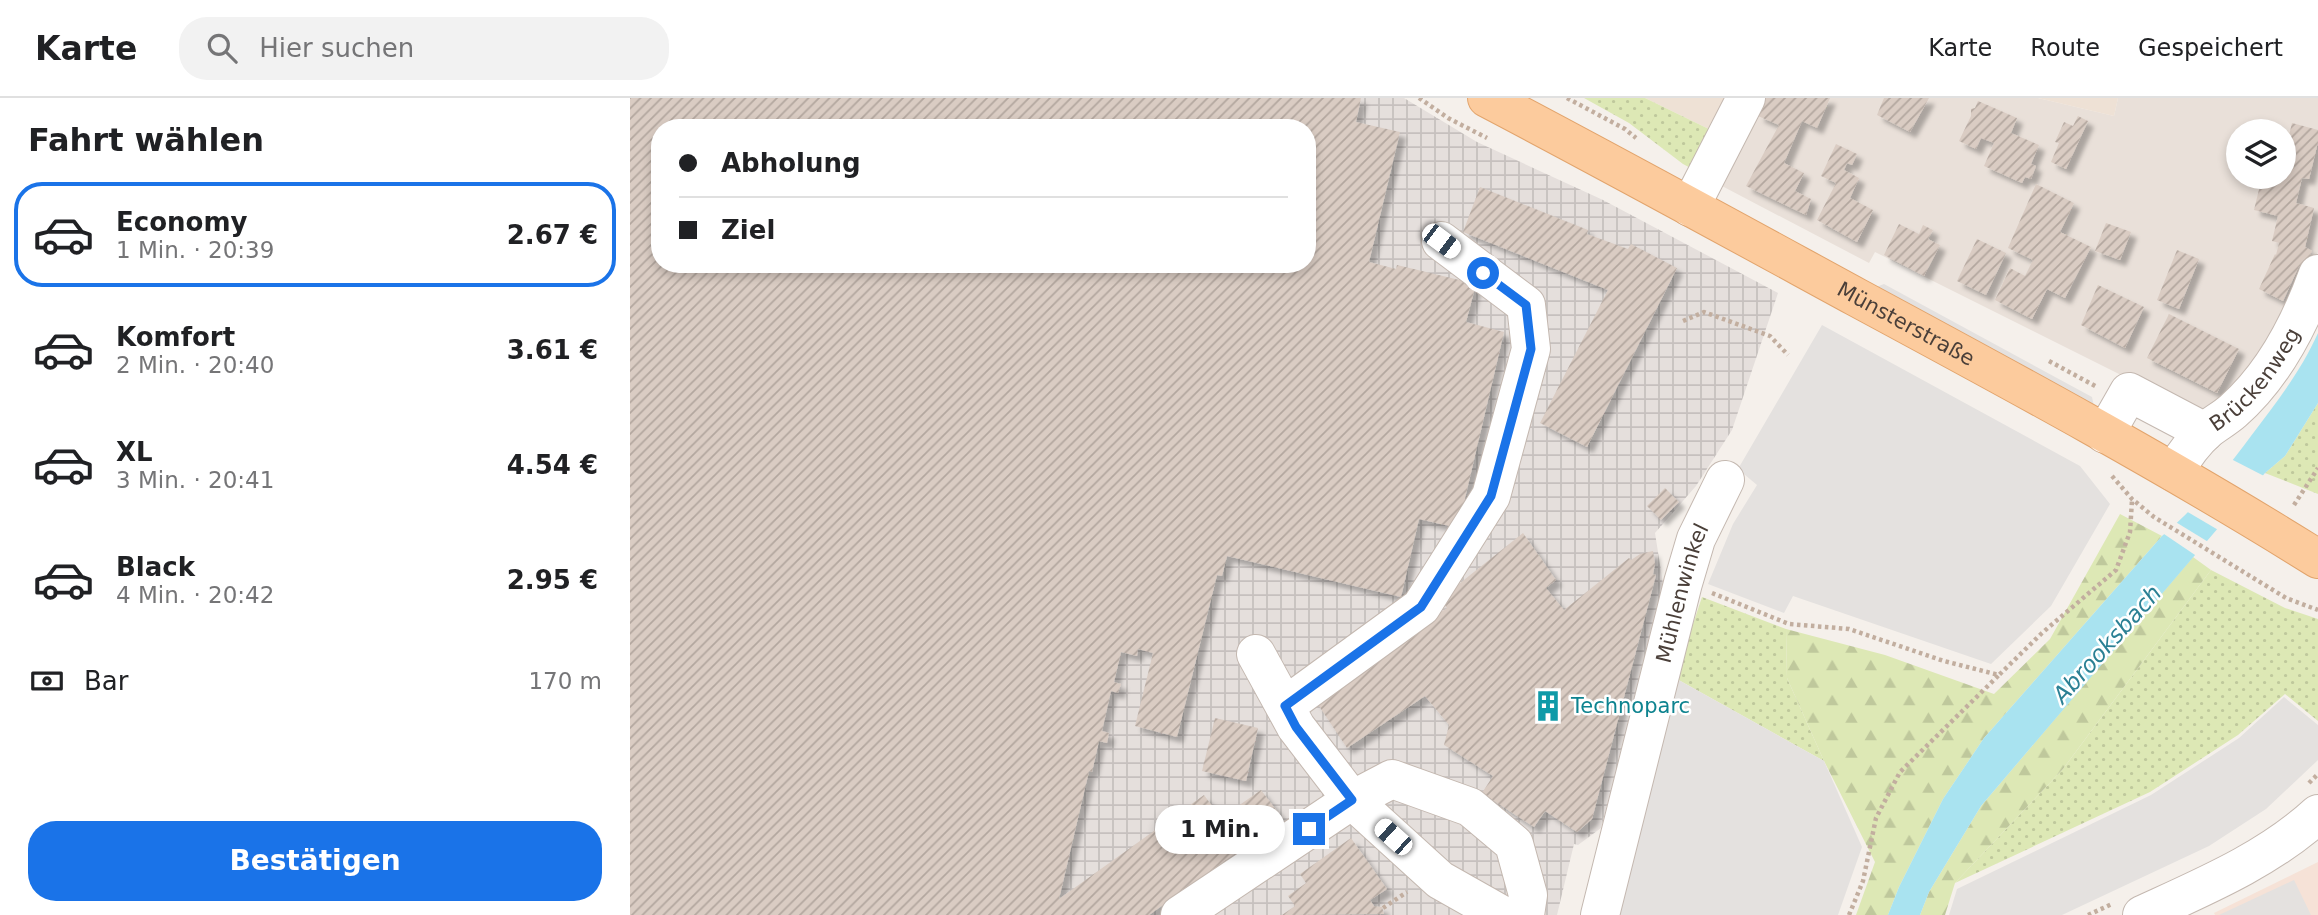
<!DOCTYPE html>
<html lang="de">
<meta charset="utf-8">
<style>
body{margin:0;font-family:"DejaVu Sans",sans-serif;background:#f2f2f2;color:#202124;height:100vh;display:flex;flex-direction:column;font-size:26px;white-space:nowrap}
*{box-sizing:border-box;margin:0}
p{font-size:23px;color:#757577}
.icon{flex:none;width:38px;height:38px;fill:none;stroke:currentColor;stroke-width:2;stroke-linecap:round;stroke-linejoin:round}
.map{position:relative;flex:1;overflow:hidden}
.side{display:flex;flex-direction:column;background:#fff;width:630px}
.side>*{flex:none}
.hud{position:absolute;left:21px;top:21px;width:665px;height:154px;border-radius:28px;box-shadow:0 4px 10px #0003;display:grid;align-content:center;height:154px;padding:0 28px;background:#fff}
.buttons{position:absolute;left:1596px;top:21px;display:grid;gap:14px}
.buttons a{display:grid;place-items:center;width:70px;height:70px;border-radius:50%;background:#fff;box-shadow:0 4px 10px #0003;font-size:35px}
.end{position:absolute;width:32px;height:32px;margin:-16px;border:9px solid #1a73e8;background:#fff;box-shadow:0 0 0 4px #fff}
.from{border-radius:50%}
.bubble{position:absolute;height:49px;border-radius:24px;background:#fff;box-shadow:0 4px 10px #0003;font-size:23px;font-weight:700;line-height:49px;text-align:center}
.car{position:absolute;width:21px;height:42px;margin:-21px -10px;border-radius:9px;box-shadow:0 0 5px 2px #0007;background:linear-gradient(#fff 24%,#345 0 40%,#fff 0 76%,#345 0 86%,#fff 0)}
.hud b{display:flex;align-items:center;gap:24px;height:66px;font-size:26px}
.hud b+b{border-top:2px solid #e0e0e0}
.hud i{width:18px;height:18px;background:#202124}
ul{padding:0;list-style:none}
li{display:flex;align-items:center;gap:21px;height:105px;margin:0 14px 10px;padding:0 14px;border:4px solid transparent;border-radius:28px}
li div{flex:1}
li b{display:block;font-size:26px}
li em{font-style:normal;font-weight:700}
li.on{border-color:#1a73e8}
li>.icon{width:63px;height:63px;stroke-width:1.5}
h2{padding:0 28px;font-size:32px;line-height:84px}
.pay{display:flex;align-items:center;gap:18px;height:77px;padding:0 28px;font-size:26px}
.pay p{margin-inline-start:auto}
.button{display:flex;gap:14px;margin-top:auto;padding:14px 28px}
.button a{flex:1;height:80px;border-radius:28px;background:#1a73e8;color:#fff;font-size:28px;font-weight:700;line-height:80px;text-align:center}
header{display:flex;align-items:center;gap:42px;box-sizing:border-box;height:98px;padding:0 35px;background:#fff;border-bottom:2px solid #e0e0e0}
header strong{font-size:33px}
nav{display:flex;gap:38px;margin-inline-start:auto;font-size:24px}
.search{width:490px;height:63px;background:#f2f2f2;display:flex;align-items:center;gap:18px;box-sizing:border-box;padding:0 24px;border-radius:28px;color:#757577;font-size:26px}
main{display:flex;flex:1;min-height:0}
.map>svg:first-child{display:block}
.residential{fill:#e9e0d9;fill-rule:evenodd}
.commercial{fill:#f6e2d7}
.industrial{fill:url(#industrial-grid);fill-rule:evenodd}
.education{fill:#eee1d5}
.grass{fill:url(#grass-dots)}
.forest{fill:url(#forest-firs)}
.parking{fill:#e4e1df}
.water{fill:#a9e3f0}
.pier{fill:#f5f0eb}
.building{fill:url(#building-hatch);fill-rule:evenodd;filter:url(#shadow)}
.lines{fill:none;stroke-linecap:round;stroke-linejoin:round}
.minor-casing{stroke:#c4b8b0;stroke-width:40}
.major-casing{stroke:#e2a46c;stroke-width:40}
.path{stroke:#c2ae9f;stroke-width:4.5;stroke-dasharray:3.5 3.5;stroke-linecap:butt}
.minor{stroke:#fff;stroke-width:38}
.major{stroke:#fccb9d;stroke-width:38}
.route{stroke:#1a73e8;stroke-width:9}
.labels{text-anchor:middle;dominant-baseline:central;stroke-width:5;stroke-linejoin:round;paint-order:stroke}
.street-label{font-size:21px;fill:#4a3f39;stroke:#fff}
.culture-label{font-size:21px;fill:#0d838f;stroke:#fff;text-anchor:start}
.water-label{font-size:23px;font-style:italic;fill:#2b8094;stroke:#fff}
</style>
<header>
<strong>Karte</strong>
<div class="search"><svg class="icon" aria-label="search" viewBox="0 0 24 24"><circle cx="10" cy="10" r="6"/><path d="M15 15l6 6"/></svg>Hier suchen</div>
<nav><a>Karte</a><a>Route</a><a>Gespeichert</a></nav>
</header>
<main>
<section class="side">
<h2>Fahrt wählen</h2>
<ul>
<li class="on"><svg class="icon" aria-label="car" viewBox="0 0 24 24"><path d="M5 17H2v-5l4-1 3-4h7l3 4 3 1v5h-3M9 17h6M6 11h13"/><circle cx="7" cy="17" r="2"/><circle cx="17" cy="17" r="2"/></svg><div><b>Economy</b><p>1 Min. · 20:39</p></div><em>2.67 €</em></li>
<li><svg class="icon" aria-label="car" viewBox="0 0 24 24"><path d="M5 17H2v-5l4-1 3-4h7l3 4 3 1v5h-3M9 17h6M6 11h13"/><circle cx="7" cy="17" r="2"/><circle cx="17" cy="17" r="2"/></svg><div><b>Komfort</b><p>2 Min. · 20:40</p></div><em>3.61 €</em></li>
<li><svg class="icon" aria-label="car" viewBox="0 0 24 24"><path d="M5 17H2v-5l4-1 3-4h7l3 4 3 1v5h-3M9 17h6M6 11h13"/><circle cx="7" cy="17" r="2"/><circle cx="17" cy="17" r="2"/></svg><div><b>XL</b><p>3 Min. · 20:41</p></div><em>4.54 €</em></li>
<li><svg class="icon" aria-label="car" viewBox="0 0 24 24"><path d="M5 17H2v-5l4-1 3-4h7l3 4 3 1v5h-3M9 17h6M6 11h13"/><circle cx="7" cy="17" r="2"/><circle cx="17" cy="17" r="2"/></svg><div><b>Black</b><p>4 Min. · 20:42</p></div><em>2.95 €</em></li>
</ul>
<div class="pay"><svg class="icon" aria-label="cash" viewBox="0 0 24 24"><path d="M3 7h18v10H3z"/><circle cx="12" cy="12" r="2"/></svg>Bar<p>170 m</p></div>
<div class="button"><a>Bestätigen</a></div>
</section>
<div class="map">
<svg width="1688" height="817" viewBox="0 0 1688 817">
<defs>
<pattern id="industrial-grid" width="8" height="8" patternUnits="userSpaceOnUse" patternTransform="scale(1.75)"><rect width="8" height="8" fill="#e5dfdc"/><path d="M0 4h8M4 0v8" fill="none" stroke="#c6c0be"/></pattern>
<pattern id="grass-dots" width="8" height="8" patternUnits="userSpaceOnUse" patternTransform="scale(1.75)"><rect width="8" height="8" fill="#dde8b5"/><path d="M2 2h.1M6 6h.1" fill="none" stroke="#bfc89c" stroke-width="1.8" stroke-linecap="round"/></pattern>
<pattern id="forest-firs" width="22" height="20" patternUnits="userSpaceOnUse" patternTransform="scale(1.75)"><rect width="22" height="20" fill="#dde8b5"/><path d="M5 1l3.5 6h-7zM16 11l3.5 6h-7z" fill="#bfc89c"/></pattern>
<pattern id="building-hatch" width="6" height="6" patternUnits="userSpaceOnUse" patternTransform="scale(1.75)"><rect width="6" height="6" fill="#daccc3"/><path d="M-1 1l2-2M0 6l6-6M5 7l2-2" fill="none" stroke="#b3a79f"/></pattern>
<filter id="shadow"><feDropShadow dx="6" dy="6" stdDeviation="2" flood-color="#0004"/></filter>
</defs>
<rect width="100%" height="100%" fill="#f5f0eb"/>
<path class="residential" d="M1121 0H1408L1484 18 1488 0H1688V154L1648 243 1577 320 1245 154 1239 165 1092 88ZM1608 33H1654V79H1608Z"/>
<polygon class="commercial" points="1688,764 1688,817 1585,817 1584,815"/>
<path class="industrial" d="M0 0H774L847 44 973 102 1148 195 1102 332 1066 388 1025 435 1034 492 971 730 948 747 944 746 927 817H0ZM30 30H677V166H30Z"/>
<g class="education">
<polygon points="1015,0 1104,0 1087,35"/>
<polygon points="1408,0 1488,0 1484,18"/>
</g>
<g class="grass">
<polygon points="954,0 1015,0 1087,35 1068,74 1053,66 999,25"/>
<polygon points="1688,305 1688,396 1635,375 1655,358"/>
<polygon points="1581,472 1655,510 1688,521 1688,623 1655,596 1608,637 1520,694 1325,785 1433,671"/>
<polygon points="1072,499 1156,531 1157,580 1194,663 1045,580"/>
</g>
<g class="forest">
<polygon points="1490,416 1532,438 1354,640 1313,701 1269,789 1258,817 1226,817 1245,764 1194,663 1157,580 1156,531 1255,557 1364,596 1420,541"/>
<polygon points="1563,459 1581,472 1433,671 1325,785 1315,817 1290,817 1299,794 1351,708"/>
</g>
<g class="parking">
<polygon points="1254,186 1462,299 1465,313 1241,191"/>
<polygon points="1192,227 1450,368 1480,406 1421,508 1361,566 1163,498 1154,515 1078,486 1103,426 1127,387 1108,371"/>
<polygon points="1045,580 1194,663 1232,749 1208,817 988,817"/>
<polygon points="1654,599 1688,627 1688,662 1636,711 1579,748 1432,817 1319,817 1327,791 1521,697 1609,640"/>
<polygon points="1664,782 1681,817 1589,817"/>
</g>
<path class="water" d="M1688 235V305L1655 358 1635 375 1351 708 1299 794 1290 817H1258L1269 789 1313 701 1354 640 1532 438C1567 409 1594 374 1621 338 1646 305 1671 273 1688 235Z"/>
<g class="pier">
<polygon points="1601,361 1636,379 1590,433 1556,413"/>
<polygon points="1544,423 1580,445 1568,459 1531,434"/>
</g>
<g class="building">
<path d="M0 0H731L726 24 770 34 739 164 766 171 767 167 846 186 836 224 874 234 828 430 789 421 771 499 597 458 592 478 587 477 547 639 505 628 523 555 508 551 507 558 491 554 484 584 491 586 488 595 481 593 472 633 479 635 477 645 469 643 462 674 459 673 429 801 574 697 591 720 631 692 653 721 519 817H0ZM30 30H677V166H30Z"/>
<polygon points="1136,0 1200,0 1187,30 1172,23 1154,65 1174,75 1165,93 1181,101 1176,117 1116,88 1149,27 1128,18"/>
<polygon points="1254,0 1299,0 1280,34 1247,17"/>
<polygon points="1348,3 1387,20 1381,35 1409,47 1401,66 1406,68 1401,81 1395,79 1392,85 1354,68 1364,45 1351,40 1346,51 1329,43 1341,18 1341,11 1345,10"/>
<polygon points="1448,18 1458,23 1436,71 1421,64 1429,45 1425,44 1434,24 1443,28"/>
<polygon points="1662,25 1688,32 1688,44 1679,81 1672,80 1666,105 1684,110 1675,149 1682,153 1674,170 1669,168 1653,203 1629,191 1645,156 1646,157 1649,145 1642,143 1648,118 1624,112 1632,79 1654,79 1656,59 1654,58"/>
<polygon points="1206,46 1227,56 1222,67 1217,65 1214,72 1229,80 1220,100 1243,112 1227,144 1187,122 1206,85 1191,78"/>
<polygon points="1406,86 1444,105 1430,134 1461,149 1435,200 1417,191 1402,221 1365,202 1380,170 1395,178 1403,162 1378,150"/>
<polygon points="850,89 958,132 957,136 998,151 1001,146 1047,170 957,349 910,325 978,192 833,134"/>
<polygon points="1476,125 1501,134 1490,162 1465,153"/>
<polygon points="1269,126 1289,136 1293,127 1303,132 1298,141 1310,147 1294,178 1254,157"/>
<polygon points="1347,141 1376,155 1356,197 1327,183"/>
<polygon points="1547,152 1569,161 1549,211 1527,202"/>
<polygon points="1468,187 1514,209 1495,250 1451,227"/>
<polygon points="1539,216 1609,251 1587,295 1517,260"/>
<polygon points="1035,390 1049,404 1031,422 1017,408"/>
<polygon points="893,435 926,482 916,490 934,512 999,460 1001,462 1010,456 1023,453 1025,466 1023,476 1026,477 962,721 947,734 915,713 904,729 852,695 863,678 814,647 819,627 795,598 717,650 683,599 817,510 810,501"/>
<polygon points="585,620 628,630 616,683 572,673"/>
<polygon points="721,740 757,791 740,802 744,808 752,809 754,816 652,817 665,808 658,798 676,785 670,776"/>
</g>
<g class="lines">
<defs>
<g id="minor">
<polyline points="1060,109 1116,0"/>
<polyline points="1475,336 1499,294 1575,334"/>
<path id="s1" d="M1544 374C1553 359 1563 344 1577 332 1586 325 1595 320 1603 313 1644 277 1670 226 1688 176"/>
<polyline points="626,556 666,629 722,702 810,782 872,817"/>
<polyline points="655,608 791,509 861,398 901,251 896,207 811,143"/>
<polyline points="550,817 722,702 762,681 840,709 884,746 898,797 895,817"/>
<path id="s2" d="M970 817 1053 485 1066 441 1095 382"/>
<path d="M1512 817C1573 789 1638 762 1688 716"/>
</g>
<g id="major">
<path id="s3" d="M857 0C981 65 1103 132 1226 199 1382 283 1538 367 1688 461"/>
</g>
</defs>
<use href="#minor" class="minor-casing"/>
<use href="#major" class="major-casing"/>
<g class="path">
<polyline points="789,0 818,20 857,40"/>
<polyline points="937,0 995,31 1006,40"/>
<polyline points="1053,223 1074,214 1140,238 1158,257"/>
<polyline points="1419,263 1467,289"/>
<polyline points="1482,378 1502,401 1524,419 1656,500 1688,512"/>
<polyline points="1664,407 1688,370"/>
<polyline points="1082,495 1159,526 1219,531 1314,563 1369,577 1412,535 1486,472 1500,434 1502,402"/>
<polyline points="1679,685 1688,676"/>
<polyline points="753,810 777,794"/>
<polyline points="1219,817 1233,783 1246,720 1270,674 1369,577"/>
<polyline points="1458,817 1482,806"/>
</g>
<use href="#minor" class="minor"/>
<use href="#major" class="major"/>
</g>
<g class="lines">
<polyline class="route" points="679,731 722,702 666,629 655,608 791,509 861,398 901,251 896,207 853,175"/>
</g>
<defs>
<symbol id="building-bare" viewBox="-9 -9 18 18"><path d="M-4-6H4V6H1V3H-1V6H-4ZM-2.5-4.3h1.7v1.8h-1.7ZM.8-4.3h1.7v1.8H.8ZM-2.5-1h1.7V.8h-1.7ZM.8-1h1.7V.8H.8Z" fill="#0f9aa8" stroke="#fff" stroke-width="2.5" paint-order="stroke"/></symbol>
</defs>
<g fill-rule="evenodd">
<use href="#building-bare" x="896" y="586" width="44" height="44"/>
</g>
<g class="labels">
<g class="street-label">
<text stroke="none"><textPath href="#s3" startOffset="476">Münsterstraße</textPath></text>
<text stroke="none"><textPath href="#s1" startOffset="124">Brückenweg</textPath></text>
<text stroke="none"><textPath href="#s2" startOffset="332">Mühlenwinkel</textPath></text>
</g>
<g class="culture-label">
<text x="941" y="608">Technoparc</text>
</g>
<g class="water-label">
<text transform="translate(1477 546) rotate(-48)">Abrooksbach</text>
</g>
</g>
</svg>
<div class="buttons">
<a><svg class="icon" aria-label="layers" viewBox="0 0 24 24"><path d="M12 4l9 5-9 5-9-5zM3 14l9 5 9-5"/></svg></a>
</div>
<i class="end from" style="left:853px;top:175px"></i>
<i class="end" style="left:679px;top:731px"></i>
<div class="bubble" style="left:525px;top:707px;width:130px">1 Min.</div>
<i class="car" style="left:811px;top:143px;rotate:127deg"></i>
<i class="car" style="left:763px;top:739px;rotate:312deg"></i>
<div class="hud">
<b><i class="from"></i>Abholung</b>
<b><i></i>Ziel</b>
</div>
</div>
</main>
